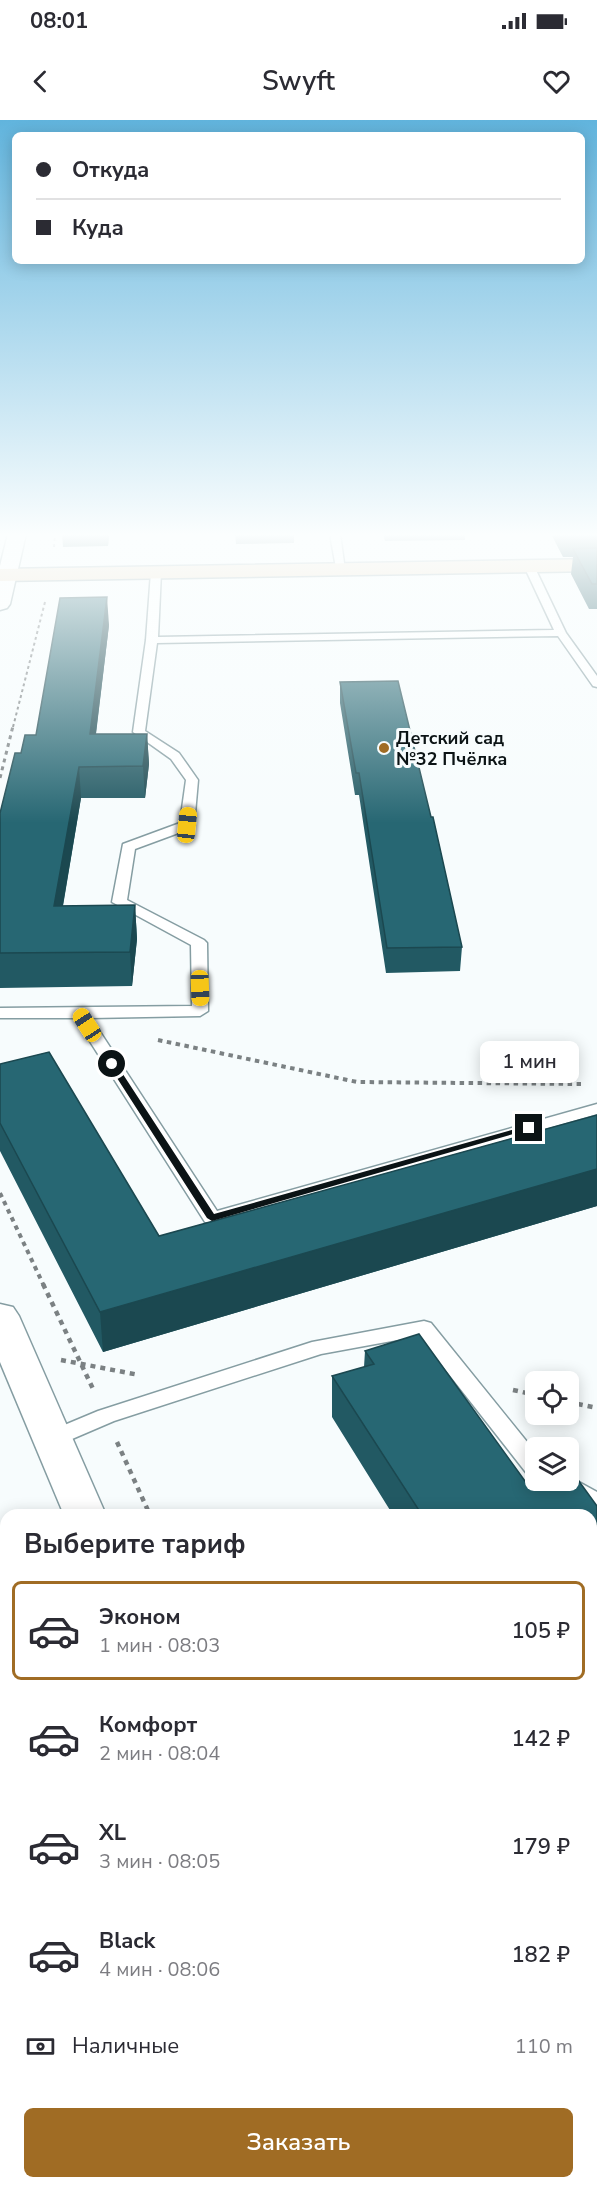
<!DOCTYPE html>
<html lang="ru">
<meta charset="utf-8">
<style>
body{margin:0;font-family:"Nunito Sans",sans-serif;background:#f7f7f7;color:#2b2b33;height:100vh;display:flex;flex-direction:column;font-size:22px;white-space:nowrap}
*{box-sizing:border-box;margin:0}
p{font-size:20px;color:#7c7c81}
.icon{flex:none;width:33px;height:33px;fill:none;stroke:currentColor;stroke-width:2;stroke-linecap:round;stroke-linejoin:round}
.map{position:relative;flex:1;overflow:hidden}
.drawer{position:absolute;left:0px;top:1389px;width:597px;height:680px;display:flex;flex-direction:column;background:#fff;border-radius:18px 18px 0 0;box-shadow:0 3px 15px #0003}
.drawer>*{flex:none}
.guide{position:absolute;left:12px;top:12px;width:573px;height:132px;border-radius:9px;box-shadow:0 3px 15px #0003;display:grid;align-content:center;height:132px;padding:0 24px;background:#fff}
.buttons{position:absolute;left:525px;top:1251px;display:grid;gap:12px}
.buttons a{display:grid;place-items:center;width:54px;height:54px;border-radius:9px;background:#fff;box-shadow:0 3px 15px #0003;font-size:30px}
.end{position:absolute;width:27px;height:27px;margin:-14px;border:8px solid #0b1315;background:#fff;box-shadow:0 0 0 3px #fff}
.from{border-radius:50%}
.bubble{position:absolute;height:42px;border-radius:9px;background:#fff;box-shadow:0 3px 15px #0003;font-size:20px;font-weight:600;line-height:42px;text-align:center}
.car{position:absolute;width:18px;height:36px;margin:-18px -9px;border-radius:8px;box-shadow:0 0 4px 2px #0007;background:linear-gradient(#f5c518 24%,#345 0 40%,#f5c518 0 76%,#345 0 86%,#f5c518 0)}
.guide b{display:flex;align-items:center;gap:21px;height:57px;font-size:22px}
.guide b+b{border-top:2px solid #e1e1e2}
.guide i{width:15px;height:15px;background:#2b2b33}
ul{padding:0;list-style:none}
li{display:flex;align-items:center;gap:18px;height:99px;margin:0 12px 9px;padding:0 12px;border:3px solid transparent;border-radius:9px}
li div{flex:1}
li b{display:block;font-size:22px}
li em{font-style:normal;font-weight:600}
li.on{border-color:#a06c24}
li>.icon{width:54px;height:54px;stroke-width:1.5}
h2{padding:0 24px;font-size:27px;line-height:72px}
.pay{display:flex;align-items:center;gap:15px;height:66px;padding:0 24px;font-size:22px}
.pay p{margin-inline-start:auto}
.cta{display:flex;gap:12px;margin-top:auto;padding:12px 24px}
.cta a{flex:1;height:69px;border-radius:9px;background:#a06c24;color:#fff;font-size:24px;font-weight:600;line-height:69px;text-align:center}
.status{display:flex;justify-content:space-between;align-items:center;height:42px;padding:0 30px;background:#fff;direction:ltr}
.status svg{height:16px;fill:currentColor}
header{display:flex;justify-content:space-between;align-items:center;height:78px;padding:0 24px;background:#fff;font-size:27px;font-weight:600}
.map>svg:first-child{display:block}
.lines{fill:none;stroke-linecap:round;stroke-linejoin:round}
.service-casing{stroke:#859da2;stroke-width:3}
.tertiary-casing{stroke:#859da2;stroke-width:3}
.secondary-casing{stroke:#859da2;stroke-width:3}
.path-far4{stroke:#7b8183;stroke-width:2;stroke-dasharray:3 3;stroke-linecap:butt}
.path-far3{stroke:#7b8183;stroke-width:3;stroke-dasharray:4 4;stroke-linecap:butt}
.path-far2{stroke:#7b8183;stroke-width:4;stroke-dasharray:4.5 4.5;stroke-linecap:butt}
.path-far1{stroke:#7b8183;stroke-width:4.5;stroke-dasharray:5 5;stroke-linecap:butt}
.path{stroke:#7b8183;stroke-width:6;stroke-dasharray:7 7;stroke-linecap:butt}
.service{fill:#fff;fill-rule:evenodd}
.tertiary{fill:#fff;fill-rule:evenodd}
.secondary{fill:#ecd9bf;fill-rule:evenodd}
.wall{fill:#225963}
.shaded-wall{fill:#1b4850}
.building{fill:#276773;stroke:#1b4850;stroke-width:1.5}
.route{fill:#0b1315}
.poi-dot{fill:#a06c24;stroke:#f7fcfd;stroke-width:2}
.labels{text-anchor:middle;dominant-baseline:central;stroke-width:6;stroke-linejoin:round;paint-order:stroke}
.far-poi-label{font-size:18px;font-weight:bold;fill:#0b1315;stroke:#f7fcfd;text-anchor:start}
</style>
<div class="status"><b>08:01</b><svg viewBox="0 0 49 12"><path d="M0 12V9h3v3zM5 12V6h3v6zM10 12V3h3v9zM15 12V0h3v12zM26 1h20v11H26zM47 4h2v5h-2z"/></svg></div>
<header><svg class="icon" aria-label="back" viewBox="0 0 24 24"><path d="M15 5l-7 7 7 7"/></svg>Swyft<svg class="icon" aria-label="heart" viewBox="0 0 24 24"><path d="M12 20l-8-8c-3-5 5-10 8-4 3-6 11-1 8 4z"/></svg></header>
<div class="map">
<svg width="597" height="2068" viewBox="0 0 597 2068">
<rect width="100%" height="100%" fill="#f7fcfd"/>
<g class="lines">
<defs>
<g id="service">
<polygon points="330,414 340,414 345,450 336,448"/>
<polygon points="525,444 534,446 566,513 597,556 597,567 593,566 558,516 157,523 145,611 179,633 198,660 194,705 192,708 135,729 127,780 204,820 207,823 208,891 200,896 91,898 217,1091 597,984 597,994 219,1102 205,1102 75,898 0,898 0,888 192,886 191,825 112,782 123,724 180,703 186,660 171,639 133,612 146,520 151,452 156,449 161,452 158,517 554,510 524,446"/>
<polygon points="424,1201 431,1203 536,1333 536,1357 528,1355 419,1216 321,1234 114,1301 51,1328 43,1326 40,1320 43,1314 98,1291 312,1222"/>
<polygon points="568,1356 597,1372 597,1391 548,1366 545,1360 568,1360"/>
<polygon points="597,1738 597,1765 591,1767 591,1740"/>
</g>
<g id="tertiary">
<polygon points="8,414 26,414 10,484 7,488 0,490 0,446"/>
<polygon points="0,1184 13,1187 19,1196 106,1395 64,1395 0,1242"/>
<polygon points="362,2062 420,2062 422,2068 364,2068"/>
</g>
<polygon id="secondary" points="597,439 597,451 0,461 0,449"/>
</defs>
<use href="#service" class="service-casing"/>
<use href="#tertiary" class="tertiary-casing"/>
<use href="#secondary" class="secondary-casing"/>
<g class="path-far4">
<polyline points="54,427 55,414"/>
<polyline points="13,607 45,482"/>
</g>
<polyline class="path-far3" points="0,658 13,606"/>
<g class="path-far2">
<polyline points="158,920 357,962 581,964"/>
<polyline points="0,1073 44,1166"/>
</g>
<g class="path-far1">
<polyline points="43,1164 94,1271"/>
<polyline points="61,1240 139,1255"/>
<polyline points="513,1270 536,1275"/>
<polyline points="568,1282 597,1288"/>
<polyline points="117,1322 150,1395"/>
</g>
<g class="path">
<polyline points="0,1874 6,1871"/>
<polyline points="185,2062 186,2068"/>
<polyline points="468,2062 471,2068"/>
</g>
<use href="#service" class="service"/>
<use href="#tertiary" class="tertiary"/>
<use href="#secondary" class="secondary"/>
</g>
<g class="wall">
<polygon points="62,414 109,414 108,426 63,427"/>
<polygon points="235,414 294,414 294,423 236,424"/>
<polygon points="383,414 465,414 465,420 385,421"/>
<polygon points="551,414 597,414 597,489 589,489 571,454 573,437 563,437"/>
<polygon points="109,505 96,614 147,614 149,644 145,678 81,678 63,786 135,785 137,819 132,866 0,868 0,693 21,633 36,615"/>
<polygon points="340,562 462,827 460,851 386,853 359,675 355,675 340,583"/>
<polygon points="0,944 159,1116 597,995 597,1086 103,1232 0,1031"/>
<polygon points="365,1231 530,1368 597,1386 597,1613 591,1604 591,1395 393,1395 332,1297 332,1256 364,1247"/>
<polygon points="597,1798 597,2057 591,2046 591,1800"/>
<polygon points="6,1872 6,2062 163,2062 165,2068 6,2068 0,2047 0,1875"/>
</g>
<g class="shaded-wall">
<polygon points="107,414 109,414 108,426"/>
<polygon points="107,477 109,505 92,645 90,614"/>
<polygon points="147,614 149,644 145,678 143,646"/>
<polygon points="79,647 81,678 57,820 54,786"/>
<polygon points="135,785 137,819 132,866 130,832"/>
<polygon points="597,1049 597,1086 103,1232 100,1192"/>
<polygon points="6,1742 6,1784 0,1786 0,1744"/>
</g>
<g class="building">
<polygon points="597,428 597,464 592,464 573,429"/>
<polygon points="107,477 90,614 147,614 143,646 79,647 54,786 135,785 130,832 0,833 0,693 15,633 21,633 25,615 36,615 60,478"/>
<polygon points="398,561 431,697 433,697 462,827 387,828 359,653 356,653 340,562"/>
<polygon points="49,932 159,1116 597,995 597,1049 100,1192 0,1003 0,944"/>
<polygon points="419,1214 530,1368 551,1360 568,1360 568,1355 573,1353 597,1386 597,1560 591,1552 591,1395 422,1395 332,1256 374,1244 365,1231"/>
<polygon points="0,1628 6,1646 6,1742 0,1744"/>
<polygon points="597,1798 597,2040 591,2029 591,1800"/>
<polygon points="6,1872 6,2057 0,2037 0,1875"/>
<polygon points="8,2062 163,2062 165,2068 9,2068"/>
</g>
<linearGradient id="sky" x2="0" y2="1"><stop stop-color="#61b4dd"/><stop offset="0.59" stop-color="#fbfefe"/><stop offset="1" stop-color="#fbfefe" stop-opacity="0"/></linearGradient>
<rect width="597" height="703" fill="url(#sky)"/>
<polygon class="route" points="109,942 115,942 214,1094 526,1006 534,1008 212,1101 207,1098 108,944"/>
<circle class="poi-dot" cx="384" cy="628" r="6"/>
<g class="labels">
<g class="far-poi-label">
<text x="396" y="618">Детский сад<tspan x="396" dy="21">№32 Пчёлка</tspan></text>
</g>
</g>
</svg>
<div class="buttons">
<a><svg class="icon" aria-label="locate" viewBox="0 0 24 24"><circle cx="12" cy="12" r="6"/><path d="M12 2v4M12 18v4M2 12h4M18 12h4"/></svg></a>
<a><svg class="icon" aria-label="layers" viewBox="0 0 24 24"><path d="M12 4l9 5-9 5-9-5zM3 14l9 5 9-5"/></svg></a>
</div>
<i class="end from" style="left:112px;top:944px"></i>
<i class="end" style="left:529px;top:1008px"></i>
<div class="bubble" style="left:480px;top:921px;width:99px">1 мин</div>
<i class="car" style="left:187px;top:705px;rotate:6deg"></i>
<i class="car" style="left:200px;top:868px;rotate:178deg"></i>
<i class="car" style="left:87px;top:905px;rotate:327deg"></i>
<div class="guide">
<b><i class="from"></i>Откуда</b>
<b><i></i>Куда</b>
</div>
<section class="drawer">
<h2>Выберите тариф</h2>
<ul>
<li class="on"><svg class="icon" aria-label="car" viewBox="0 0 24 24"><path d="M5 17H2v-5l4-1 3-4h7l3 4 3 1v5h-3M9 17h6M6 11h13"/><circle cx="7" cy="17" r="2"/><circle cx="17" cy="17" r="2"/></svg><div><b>Эконом</b><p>1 мин · 08:03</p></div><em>105 ₽</em></li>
<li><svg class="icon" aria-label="car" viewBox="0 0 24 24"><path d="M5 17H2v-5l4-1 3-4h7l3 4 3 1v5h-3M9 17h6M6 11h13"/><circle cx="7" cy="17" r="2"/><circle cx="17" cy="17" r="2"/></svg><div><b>Комфорт</b><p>2 мин · 08:04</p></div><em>142 ₽</em></li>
<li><svg class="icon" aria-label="car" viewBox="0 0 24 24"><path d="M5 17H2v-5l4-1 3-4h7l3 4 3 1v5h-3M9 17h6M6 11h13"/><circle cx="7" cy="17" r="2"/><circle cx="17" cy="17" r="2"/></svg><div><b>XL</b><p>3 мин · 08:05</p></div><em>179 ₽</em></li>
<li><svg class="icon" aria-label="car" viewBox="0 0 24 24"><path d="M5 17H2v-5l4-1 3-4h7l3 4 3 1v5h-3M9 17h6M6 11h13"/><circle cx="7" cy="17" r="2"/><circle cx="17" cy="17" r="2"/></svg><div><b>Black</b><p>4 мин · 08:06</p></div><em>182 ₽</em></li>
</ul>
<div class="pay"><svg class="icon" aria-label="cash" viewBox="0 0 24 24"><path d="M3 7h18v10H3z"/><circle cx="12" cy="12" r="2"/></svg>Наличные<p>110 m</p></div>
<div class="cta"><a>Заказать</a></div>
</section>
</div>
